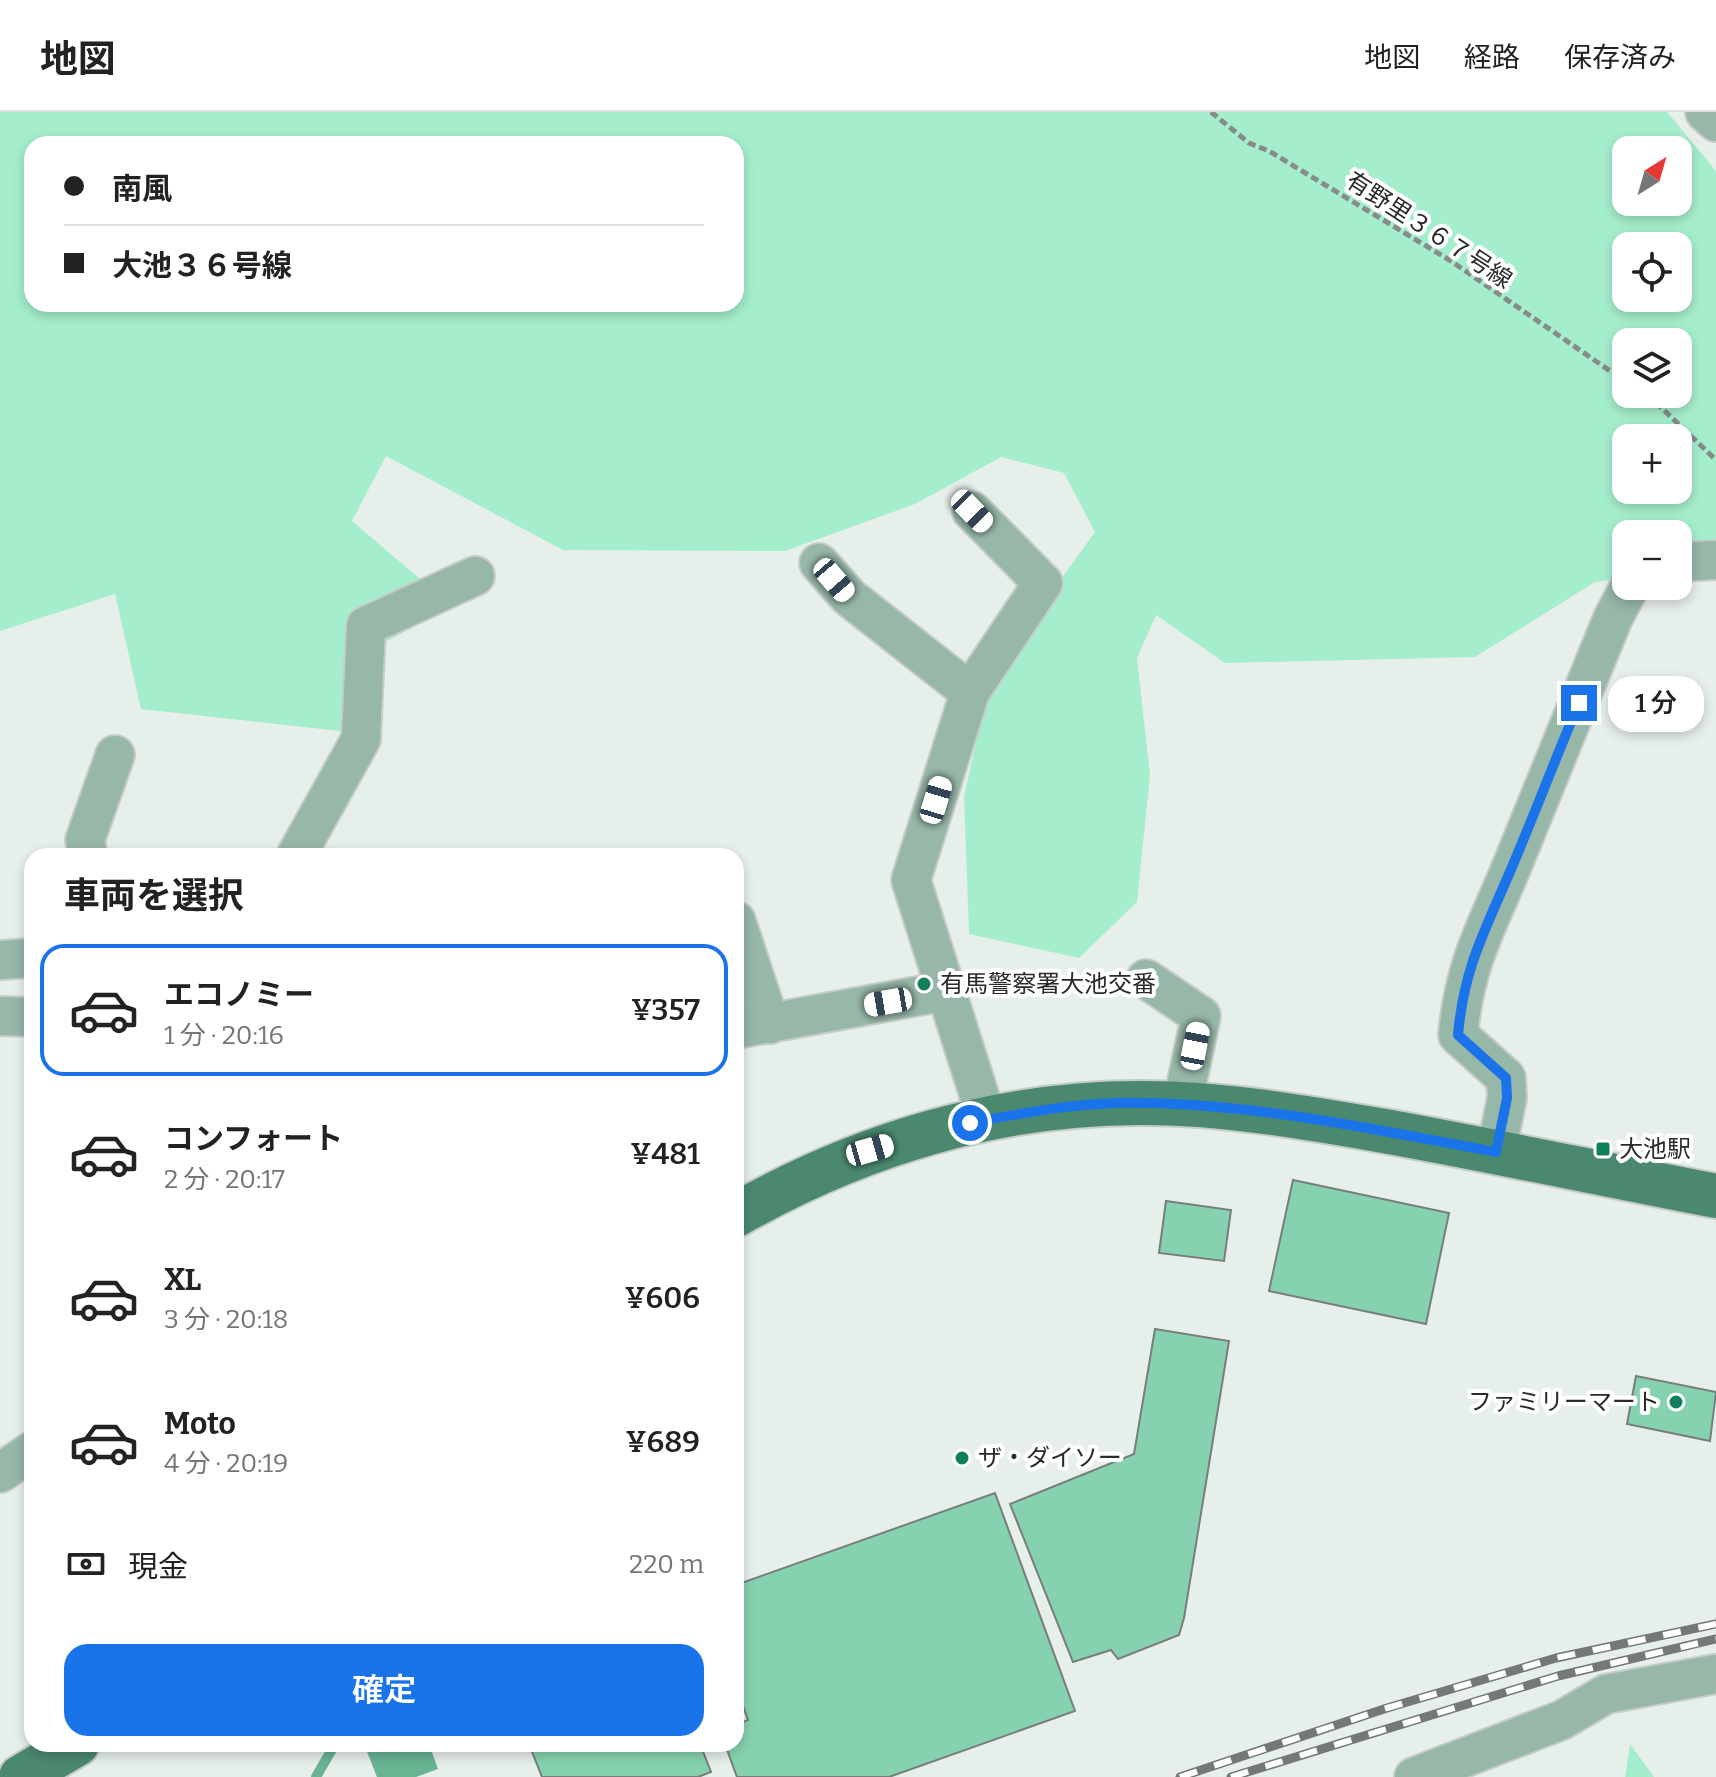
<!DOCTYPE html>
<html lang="ja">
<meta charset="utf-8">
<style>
body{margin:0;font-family:Bitter,"Noto Sans JP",serif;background:#f6f6f6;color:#222;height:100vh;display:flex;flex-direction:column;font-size:30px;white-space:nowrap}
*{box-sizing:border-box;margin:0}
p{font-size:26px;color:#767676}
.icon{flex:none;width:44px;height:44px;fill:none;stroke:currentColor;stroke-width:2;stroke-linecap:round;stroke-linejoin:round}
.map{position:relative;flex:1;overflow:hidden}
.drawer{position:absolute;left:24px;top:736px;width:720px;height:904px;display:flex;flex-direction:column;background:#fff;border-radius:24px;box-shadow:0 4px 12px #0003}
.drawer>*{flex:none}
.top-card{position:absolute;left:24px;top:24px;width:720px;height:176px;border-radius:24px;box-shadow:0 4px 12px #0003;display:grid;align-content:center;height:176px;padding:0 40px;background:#fff}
.needle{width:52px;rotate:37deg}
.fabs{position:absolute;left:1612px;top:24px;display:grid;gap:16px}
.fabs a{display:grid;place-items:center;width:80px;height:80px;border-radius:16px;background:#fff;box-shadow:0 4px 12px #0003;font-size:40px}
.end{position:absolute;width:36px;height:36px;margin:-18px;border:10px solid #1a73e8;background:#fff;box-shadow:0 0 0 4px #fff}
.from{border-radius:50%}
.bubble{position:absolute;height:56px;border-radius:24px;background:#fff;box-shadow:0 4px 12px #0003;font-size:26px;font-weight:600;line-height:56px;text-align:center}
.car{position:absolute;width:24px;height:48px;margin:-24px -12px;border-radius:10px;box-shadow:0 0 6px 2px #0007;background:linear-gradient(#fff 24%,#345 0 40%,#fff 0 76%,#345 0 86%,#fff 0)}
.top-card b{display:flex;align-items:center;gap:28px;height:76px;font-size:30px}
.top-card b+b{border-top:2px solid #e0e0e0}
.top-card i{width:20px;height:20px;background:#222}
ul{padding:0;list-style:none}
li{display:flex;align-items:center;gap:24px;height:132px;margin:0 16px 12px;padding:0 24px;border:4px solid transparent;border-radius:24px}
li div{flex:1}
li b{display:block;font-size:30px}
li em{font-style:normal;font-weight:600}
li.active{border-color:#1a73e8}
li>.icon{width:72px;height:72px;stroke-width:1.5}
h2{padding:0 40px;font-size:36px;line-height:96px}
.pay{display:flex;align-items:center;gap:20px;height:88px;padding:0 40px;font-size:30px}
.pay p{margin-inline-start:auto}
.cta{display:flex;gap:16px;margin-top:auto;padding:16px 40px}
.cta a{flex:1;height:92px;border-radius:24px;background:#1a73e8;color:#fff;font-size:32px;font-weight:600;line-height:92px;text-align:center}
header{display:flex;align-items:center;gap:48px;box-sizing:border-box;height:112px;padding:0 40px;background:#fff;border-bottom:2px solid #e0e0e0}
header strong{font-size:38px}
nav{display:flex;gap:44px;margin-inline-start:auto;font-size:28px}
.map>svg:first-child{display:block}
.green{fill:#a5eecd;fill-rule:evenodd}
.water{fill:#68b493}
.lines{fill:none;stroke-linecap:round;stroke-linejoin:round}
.stream{stroke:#68b493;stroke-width:10}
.building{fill:#86d2b0;stroke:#777e7b;stroke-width:2}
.street-casing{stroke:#c5ccc8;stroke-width:42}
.primary-casing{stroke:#c5ccc8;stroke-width:48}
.path{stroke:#878c89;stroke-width:5;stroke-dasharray:8 4;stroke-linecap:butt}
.street{stroke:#97b7a8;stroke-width:38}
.primary{stroke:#4b896f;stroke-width:44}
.rail-casing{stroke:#747977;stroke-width:9}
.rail{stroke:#fff;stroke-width:6;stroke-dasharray:18;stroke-linecap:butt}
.route{stroke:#1a73e8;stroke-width:10}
.poi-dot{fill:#107f5b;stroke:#fff;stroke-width:3}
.labels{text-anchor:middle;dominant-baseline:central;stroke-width:8;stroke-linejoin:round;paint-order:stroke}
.street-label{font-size:24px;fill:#282b29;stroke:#fff}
.poi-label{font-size:24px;fill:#282b29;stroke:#fff;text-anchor:start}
</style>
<header>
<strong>地図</strong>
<nav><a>地図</a><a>経路</a><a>保存済み</a></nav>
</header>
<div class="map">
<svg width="1716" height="1665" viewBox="0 0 1716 1665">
<rect width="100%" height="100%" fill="#e7efeb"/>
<g class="green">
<path d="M0 0H1667L1716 59V453L1678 458V422H1626V465L1595 470 1475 545 1225 551 1156 503 1137 546 1150 663 1137 790 1079 846 969 822 964 685 990 566 1095 420 1064 361 1001 345 915 392 785 439 563 438 386 344 352 409 452 494 380 533 340 619 141 597 115 482 0 519ZM32 32H736V192H32ZM1626 38H1678V90H1626ZM1626 134H1678V186H1626ZM1626 230H1678V282H1626ZM1626 326H1678V378H1626Z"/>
<polygon points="1630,1632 1654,1665 1625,1665"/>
</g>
<polygon class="water" points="364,1632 429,1632 438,1657 416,1665 377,1665"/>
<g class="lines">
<polyline class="stream" points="316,1665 335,1632"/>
</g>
<g class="building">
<polygon points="1293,1068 1449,1101 1426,1212 1269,1179"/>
<polygon points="1166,1089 1231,1098 1224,1149 1159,1141"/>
<polygon points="1155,1217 1229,1229 1184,1506 1179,1523 1118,1547 1111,1538 1073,1550 1010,1392 1134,1342"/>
<polygon points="1636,1264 1716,1280 1710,1329 1627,1312"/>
<polygon points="995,1381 1075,1599 889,1665 737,1665 725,1632 736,1632 736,1613 748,1608 736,1575 736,1473"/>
<polygon points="529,1632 700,1632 711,1660 698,1665 542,1665"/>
</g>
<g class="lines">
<defs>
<g id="street">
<polyline points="1705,0 1716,10"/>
<polyline points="972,399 1043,471 970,580 911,768 987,1008"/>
<polyline points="1678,450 1716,448"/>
<polyline points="819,451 849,485 970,580"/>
<polyline points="88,744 85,728 115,643"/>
<polyline points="296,744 361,627 366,514 475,464"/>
<polyline points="736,809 770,912"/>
<polyline points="0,848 32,846"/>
<polyline points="1146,867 1201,904 1182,993"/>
<polyline points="0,904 32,905"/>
<polyline points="736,917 946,879"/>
<path d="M1496 1040 1507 986 1506 966 1458 923C1465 847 1489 812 1516 744 1548 665 1581 586 1613 506L1630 474"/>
<polyline points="0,1361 32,1339"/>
<polyline points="1414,1665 1562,1608 1606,1582 1716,1562"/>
</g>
<g id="primary">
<path d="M736 1103C860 1032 1000 990 1144 991 1226 991 1309 1006 1390 1020 1499 1040 1607 1063 1716 1084"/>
<polyline points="21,1665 77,1632"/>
</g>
</defs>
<use href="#street" class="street-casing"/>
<use href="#primary" class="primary-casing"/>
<g class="path">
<polyline points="1211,0 1249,31 1269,39 1451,149 1626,270"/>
<polyline points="1647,282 1716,348"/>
</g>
<use href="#street" class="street"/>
<use href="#primary" class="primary"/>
<defs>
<g id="rail">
<polyline points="1180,1665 1387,1596 1556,1546 1716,1512"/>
<polyline points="1231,1665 1558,1564 1716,1527"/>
</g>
</defs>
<use href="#rail" class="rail-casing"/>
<use href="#rail" class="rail"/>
</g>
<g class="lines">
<path class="route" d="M970 1011C1028 1000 1086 989 1146 991 1264 993 1381 1019 1496 1040L1507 986 1506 966 1458 923C1464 854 1486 817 1512 755 1535 701 1556 645 1579 591"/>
</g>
<g class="poi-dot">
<circle cx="924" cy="872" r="8"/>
<rect x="1595" y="1029" width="16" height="16" rx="4"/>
<circle cx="1676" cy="1290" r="8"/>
<circle cx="962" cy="1346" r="8"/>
</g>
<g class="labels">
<g class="street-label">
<text transform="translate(1429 118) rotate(33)">有野里３６７号線</text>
</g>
<g class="poi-label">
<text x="940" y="872">有馬警察署大池交番</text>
<text x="1619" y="1037">大池駅</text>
<text x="1660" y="1290" text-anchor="end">ファミリーマート</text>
<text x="978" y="1346">ザ・ダイソー</text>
</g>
</g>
</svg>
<div class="fabs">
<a><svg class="needle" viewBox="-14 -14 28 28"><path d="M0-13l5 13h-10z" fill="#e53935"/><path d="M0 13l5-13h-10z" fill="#767676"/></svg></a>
<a><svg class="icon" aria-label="locate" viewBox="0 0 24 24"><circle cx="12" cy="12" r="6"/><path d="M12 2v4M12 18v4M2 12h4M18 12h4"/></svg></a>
<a><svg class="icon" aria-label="layers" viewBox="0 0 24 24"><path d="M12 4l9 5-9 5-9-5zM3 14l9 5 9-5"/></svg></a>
<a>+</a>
<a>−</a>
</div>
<i class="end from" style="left:970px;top:1011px"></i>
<i class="end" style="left:1579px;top:591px"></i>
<div class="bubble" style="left:1608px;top:564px;width:96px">1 分</div>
<i class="car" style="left:972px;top:399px;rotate:136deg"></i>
<i class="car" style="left:834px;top:468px;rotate:139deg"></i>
<i class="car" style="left:936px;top:688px;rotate:17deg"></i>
<i class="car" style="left:888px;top:890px;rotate:260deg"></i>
<i class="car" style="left:1195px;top:934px;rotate:11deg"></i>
<i class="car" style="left:870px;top:1038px;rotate:74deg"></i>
<div class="top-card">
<b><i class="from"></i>南風</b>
<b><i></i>大池３６号線</b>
</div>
<section class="drawer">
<h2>車両を選択</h2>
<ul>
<li class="active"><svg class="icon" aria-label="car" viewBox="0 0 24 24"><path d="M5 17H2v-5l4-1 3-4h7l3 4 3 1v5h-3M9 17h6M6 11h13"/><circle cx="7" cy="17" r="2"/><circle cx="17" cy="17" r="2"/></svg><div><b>エコノミー</b><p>1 分 · 20:16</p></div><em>¥357</em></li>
<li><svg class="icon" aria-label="car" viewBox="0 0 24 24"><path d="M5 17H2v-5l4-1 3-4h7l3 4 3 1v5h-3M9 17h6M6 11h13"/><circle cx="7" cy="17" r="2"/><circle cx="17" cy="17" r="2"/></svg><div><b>コンフォート</b><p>2 分 · 20:17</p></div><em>¥481</em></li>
<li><svg class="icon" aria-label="car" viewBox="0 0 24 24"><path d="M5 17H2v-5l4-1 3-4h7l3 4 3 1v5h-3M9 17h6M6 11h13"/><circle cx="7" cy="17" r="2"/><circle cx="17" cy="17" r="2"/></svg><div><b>XL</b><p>3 分 · 20:18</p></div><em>¥606</em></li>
<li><svg class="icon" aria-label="car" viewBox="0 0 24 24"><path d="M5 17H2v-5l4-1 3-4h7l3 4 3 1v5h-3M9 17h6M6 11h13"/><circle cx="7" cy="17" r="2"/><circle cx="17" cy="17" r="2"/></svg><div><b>Moto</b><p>4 分 · 20:19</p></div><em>¥689</em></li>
</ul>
<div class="pay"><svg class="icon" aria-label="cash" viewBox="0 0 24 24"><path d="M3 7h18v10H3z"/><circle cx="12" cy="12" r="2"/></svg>現金<p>220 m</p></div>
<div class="cta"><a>確定</a></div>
</section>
</div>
